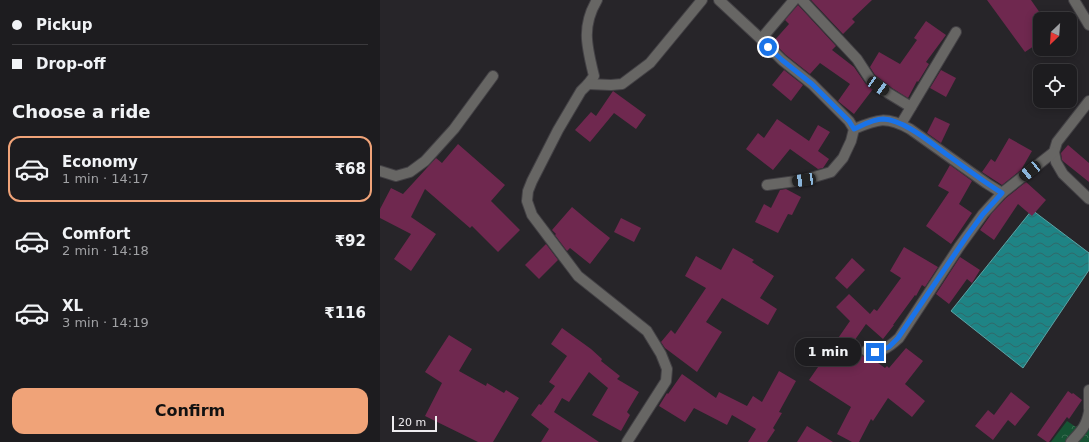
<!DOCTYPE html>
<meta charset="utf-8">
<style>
body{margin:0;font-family:"DejaVu Sans",sans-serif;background:#2a292c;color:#f1f3f6;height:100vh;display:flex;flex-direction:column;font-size:15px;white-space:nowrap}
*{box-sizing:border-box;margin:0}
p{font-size:13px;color:#a0a1a4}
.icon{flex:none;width:22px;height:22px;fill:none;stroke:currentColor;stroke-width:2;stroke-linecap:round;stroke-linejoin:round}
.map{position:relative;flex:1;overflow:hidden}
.drawer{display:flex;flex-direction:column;background:#1d1c1f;width:380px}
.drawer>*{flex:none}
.hud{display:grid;align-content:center;height:88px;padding:0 12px;background:#1d1c1f}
.needle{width:26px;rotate:205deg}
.tools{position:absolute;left:653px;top:12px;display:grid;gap:8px}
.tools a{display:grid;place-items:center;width:44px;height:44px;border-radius:8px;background:#1d1c1f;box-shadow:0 2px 10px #0003,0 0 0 1px #3b3a3d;font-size:20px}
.scale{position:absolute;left:12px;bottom:10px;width:45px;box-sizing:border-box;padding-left:4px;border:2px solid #eeecef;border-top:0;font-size:11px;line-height:14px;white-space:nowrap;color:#eeecef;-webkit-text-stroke:3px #272529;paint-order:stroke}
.end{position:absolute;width:18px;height:18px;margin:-9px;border:5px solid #1a73e8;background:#fff;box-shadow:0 0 0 2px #fff}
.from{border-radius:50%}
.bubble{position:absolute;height:28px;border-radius:12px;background:#1d1c1f;box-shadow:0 2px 10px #0003,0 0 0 1px #3b3a3d;font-size:13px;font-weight:700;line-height:28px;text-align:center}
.car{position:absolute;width:12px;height:24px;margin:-12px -6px;border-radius:5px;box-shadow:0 0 3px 1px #0007;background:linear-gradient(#222 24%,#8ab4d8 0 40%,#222 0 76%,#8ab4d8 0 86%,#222 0)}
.hud b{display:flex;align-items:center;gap:14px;height:38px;font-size:15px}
.hud b+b{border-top:1px solid #3b3a3d}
.hud i{width:10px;height:10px;background:#f1f3f6}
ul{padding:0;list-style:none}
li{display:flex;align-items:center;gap:12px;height:66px;margin:0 8px 6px;padding:0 4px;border:2px solid transparent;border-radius:12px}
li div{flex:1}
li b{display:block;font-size:15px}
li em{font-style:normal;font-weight:700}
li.on{border-color:#f0a378}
li>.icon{width:36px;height:36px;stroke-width:1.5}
h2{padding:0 12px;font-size:18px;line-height:48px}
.primary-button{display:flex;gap:8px;margin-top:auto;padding:8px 12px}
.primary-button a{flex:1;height:46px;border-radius:12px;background:#f0a378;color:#111;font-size:16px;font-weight:700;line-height:46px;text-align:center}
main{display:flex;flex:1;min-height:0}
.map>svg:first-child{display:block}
.park{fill:url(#park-crowns)}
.water{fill:url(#water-waves);stroke:#5ca3a5}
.building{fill:#6f284f}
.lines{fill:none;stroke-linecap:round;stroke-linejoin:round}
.minor-casing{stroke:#434145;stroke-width:12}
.minor{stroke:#676664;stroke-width:10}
.route{stroke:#1a73e8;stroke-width:5}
</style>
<main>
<section class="drawer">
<div class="hud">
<b><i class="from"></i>Pickup</b>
<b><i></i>Drop-off</b>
</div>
<h2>Choose a ride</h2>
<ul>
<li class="on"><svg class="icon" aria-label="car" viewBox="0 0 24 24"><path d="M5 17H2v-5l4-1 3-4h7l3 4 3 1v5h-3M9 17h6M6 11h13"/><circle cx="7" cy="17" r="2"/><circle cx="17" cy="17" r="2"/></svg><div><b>Economy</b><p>1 min · 14:17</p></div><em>₹68</em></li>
<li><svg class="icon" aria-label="car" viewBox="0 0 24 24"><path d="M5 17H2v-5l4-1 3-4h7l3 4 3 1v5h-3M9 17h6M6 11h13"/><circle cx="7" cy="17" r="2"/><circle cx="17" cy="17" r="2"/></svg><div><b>Comfort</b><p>2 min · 14:18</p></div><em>₹92</em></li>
<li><svg class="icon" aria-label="car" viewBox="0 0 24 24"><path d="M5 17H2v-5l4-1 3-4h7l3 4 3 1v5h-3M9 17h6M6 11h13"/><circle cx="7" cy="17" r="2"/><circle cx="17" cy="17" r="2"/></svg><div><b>XL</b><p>3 min · 14:19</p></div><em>₹116</em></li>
</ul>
<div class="primary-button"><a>Confirm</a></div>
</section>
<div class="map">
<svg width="709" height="442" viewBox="0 0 709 442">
<defs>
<pattern id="park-crowns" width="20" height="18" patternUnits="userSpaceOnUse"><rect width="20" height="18" fill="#165333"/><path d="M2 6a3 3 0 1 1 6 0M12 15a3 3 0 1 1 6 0" fill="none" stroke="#386c51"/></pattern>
<pattern id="water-waves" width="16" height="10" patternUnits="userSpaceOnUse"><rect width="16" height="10" fill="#1e8485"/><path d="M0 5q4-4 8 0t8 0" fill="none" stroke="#30696a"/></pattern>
</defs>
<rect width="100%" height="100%" fill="#272529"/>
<polygon class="park" points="709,415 709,442 671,442 687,421 696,427"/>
<polygon class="water" points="652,210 709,253 709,270 643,368 571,311"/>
<g class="building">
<polygon points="431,0 492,0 472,19 475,22 463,34"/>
<polygon points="607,0 651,0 660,13 660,42 645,52"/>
<polygon points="418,5 456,46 452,50 474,67 485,83 493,89 474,114 464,106 458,101 470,84 440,63 430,74 406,55 393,42 409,24 405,20"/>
<polygon points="546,21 566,35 546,62 549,64 538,82 537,81 528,98 512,88 495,75 490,67 499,52 520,64 537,40 534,38"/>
<polygon points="404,70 423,85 411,101 392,85"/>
<polygon points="561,70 576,78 566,97 550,88"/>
<polygon points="233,91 266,115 256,129 234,113 210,142 195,130 211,112 216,116"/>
<polygon points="555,117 570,124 561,143 547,133"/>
<polygon points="397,119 429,141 438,125 450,132 438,151 449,159 443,168 438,169 410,149 393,170 366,149 378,133 384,138"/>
<polygon points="629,138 652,151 641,170 622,185 602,172 611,159 615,162"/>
<polygon points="78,144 125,185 111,201 140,230 118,252 92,226 90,228 45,189 31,217 56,234 31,271 14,259 31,234 0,218 0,209 11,188 23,194 56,158 62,163"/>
<polygon points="688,145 709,163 709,182 684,162 682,160 681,153"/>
<polygon points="570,165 592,181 579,204 592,213 571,244 546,226 569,192 558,186"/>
<polygon points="646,182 666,200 652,216 638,204 614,240 600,230 612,213 626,198"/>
<polygon points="406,189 421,197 412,215 408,214 398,233 375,222 384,204 391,208 400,190"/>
<polygon points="192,207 211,223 230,238 210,264 190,248 187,251 175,235 176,234 172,230"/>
<polygon points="241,218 261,228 254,242 234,232"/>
<polygon points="166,244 178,260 159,279 145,265"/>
<polygon points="524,247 558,267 545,287 542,285 536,296 535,295 513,325 514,325 503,339 486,324 472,344 480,350 480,353 482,356 491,358 505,368 507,366 509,368 526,348 543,361 525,384 545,401 532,417 508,398 493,421 491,419 479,442 472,442 457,434 471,407 429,380 470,321 456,307 469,294 490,314 494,309 497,311 521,278 510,271"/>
<polygon points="353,248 374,260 372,262 394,276 380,298 397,309 388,325 342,298 326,322 342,332 317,372 285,348 281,342 291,330 295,334 326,288 305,276 316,256 341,270"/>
<polygon points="580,257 600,270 592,283 587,279 569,304 556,294"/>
<polygon points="472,258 485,270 467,289 455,278"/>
<polygon points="182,328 211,349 222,359 221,361 240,376 237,379 259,392 247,412 250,415 241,431 212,415 228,388 209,372 189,402 182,398 174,412 219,442 161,442 169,429 151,415 159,404 161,405 175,386 169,382 187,356 171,344"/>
<polygon points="69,335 92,349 79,371 106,386 107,383 124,393 126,390 139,398 113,442 98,442 45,416 62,383 45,372"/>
<polygon points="399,371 416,381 399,412 402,413 393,428 395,430 387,442 368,442 376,429 352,415 347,425 314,408 305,422 279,406 287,393 288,394 302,374 336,398 339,392 367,406 373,396 382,402"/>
<polygon points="688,391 692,394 693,393 702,400 689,419 687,417 669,442 667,442 657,435"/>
<polygon points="631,392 650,407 635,426 628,420 613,440 595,426 608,410 614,415"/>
<polygon points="427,426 453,442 417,442"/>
</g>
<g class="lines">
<defs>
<g id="minor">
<path d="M217 0C201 27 207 47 214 76L208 84 201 91 178 130 152 181 148 191 147 201 152 215 198 276 267 331 281 354 287 369 286 381 247 442"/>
<polyline points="339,0 381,39"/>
<polyline points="422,0 477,59 490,79 508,93 531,107"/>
<polyline points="694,0 709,25"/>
<polyline points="208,84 231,85 242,84 270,63 322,0"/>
<polyline points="709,101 677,142 674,152 676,162 683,174 709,199"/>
<polyline points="521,124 576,32"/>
<path d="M474 129C498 119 506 116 530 129L606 183 622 193"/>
<polyline points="0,171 16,176 30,172 45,161 74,129 113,76"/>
<polyline points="387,185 424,180 451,172 463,158 471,141 474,129 469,121 432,84 402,60 381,39 414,0"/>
<path d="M486 351C501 353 508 348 519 338L579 247 603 214 622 193 674 152"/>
<polyline points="709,390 709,409"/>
<path d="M691 442C701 431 706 427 709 412"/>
</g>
</defs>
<use href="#minor" class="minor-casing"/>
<use href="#minor" class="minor"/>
</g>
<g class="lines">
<path class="route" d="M388 47 402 60 432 84 469 121 474 129C483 125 493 119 503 119 525 120 552 144 569 156 587 169 604 182 622 193L603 214 587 236 518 338 509 347 495 352"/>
</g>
</svg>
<div class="tools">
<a><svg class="needle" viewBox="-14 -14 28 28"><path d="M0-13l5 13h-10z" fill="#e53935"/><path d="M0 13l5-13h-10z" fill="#a0a1a4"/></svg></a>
<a><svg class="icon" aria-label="locate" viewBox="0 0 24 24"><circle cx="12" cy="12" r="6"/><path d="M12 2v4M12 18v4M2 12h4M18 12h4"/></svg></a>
</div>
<div class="scale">20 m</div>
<i class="end from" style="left:388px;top:47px"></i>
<i class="end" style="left:495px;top:352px"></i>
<div class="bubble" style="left:415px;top:338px;width:66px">1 min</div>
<i class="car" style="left:498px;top:86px;rotate:125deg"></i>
<i class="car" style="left:650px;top:171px;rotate:231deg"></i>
<i class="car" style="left:424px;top:180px;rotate:262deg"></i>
</div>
</main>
